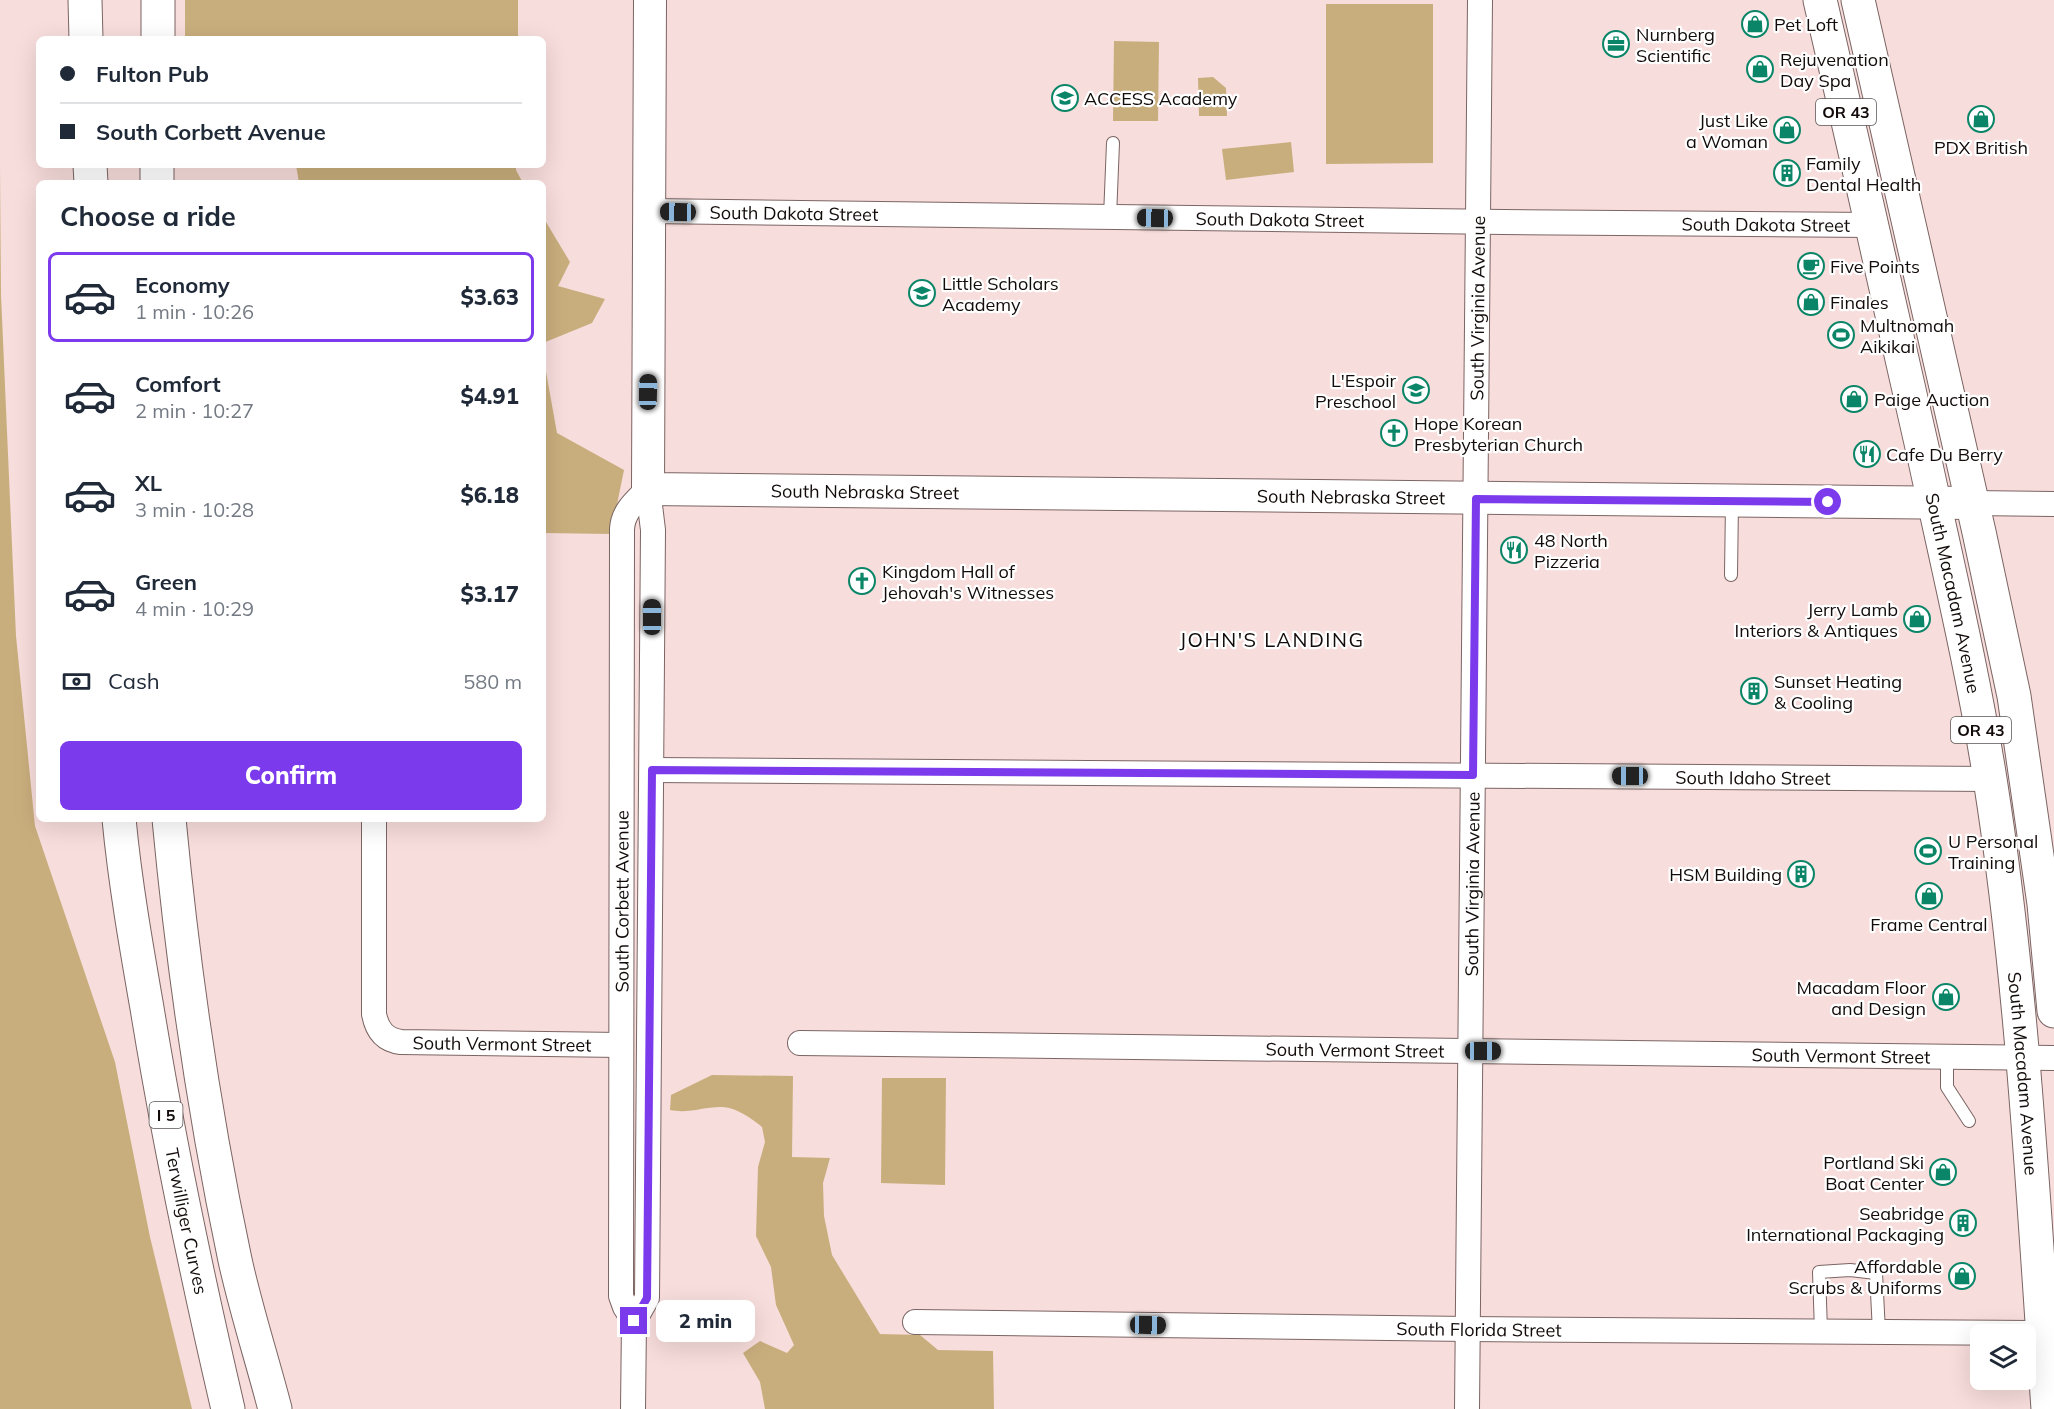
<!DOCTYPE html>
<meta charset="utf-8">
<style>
body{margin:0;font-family:Mulish,sans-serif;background:#f6f6f7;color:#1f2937;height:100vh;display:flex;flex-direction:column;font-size:22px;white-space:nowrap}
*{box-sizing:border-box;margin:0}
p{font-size:20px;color:#747a83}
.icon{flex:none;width:33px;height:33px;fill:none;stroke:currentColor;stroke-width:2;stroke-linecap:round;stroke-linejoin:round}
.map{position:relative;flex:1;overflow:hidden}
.details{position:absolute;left:36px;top:180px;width:510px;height:642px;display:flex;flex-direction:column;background:#fff;border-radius:9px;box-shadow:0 6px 24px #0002}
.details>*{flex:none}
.guide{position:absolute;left:36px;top:36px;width:510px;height:132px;border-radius:9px;box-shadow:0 6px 24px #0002;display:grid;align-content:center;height:132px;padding:0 24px;background:#fff}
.tools{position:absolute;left:1970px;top:1324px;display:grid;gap:12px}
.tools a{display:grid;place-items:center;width:66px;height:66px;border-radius:9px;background:#fff;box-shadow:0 6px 24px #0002;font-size:30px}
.end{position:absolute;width:27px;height:27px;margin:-14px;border:8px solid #7c3aed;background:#fff;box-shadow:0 0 0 3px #fff}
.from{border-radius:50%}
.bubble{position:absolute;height:42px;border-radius:9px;background:#fff;box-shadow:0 6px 24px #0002;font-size:20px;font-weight:800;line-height:42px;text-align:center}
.car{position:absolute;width:18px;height:36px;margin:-18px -9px;border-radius:8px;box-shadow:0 0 4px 2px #0007;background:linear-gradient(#222 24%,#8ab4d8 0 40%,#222 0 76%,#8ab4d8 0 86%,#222 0)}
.guide b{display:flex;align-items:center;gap:21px;height:57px;font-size:22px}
.guide b+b{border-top:2px solid #e0e1e3}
.guide i{width:15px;height:15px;background:#1f2937}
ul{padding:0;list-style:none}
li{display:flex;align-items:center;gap:18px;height:90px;margin:0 12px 9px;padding:0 12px;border:3px solid transparent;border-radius:9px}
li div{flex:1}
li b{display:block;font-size:22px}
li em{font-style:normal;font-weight:800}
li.on{border-color:#7c3aed}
li>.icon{width:54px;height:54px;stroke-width:1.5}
h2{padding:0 24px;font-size:27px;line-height:72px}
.pay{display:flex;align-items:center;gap:15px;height:66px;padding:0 24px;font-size:22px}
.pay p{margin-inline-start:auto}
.action{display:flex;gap:12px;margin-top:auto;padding:12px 24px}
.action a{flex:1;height:69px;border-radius:9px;background:#7c3aed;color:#fff;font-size:24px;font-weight:800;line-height:69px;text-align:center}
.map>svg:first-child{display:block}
.green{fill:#c9ae7d}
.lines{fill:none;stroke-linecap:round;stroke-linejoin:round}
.service-casing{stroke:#7b6563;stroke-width:14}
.minor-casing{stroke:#7b6563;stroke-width:26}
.tertiary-casing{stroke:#7b6563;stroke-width:34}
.primary-casing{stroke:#7b6563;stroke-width:35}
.motorway-casing{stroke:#7b6563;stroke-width:35}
.service{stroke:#fff;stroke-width:12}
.minor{stroke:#fff;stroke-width:24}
.tertiary{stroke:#fff;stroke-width:32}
.primary{stroke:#fff;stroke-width:33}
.motorway{stroke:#fff;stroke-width:33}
.route{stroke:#7c3aed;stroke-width:8}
.labels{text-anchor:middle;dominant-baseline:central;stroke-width:4.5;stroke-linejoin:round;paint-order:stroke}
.shield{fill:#fff;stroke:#595454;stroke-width:1.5}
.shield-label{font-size:16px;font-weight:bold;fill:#120b0a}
.poi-label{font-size:18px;fill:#120b0a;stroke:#fff;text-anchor:start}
.street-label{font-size:18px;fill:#120b0a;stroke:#fff}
.neighbourhood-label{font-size:20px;letter-spacing:1.5px;fill:#120b0a;stroke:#fff}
</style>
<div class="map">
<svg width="2054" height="1409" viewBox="0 0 2054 1409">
<rect width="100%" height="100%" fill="#f7dddb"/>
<g class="green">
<rect x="185" y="0" width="333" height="39"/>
<polygon points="1326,4 1433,4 1433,163 1326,164"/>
<polygon points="1114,41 1159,42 1158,121 1113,121"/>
<polygon points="1213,77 1226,88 1227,116 1199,116 1198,78"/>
<polygon points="1291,142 1294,172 1226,180 1222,149"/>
<polygon points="296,165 516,165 516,170 523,183 299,183"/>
<polygon points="0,166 1,295 16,636 35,826 115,1062 150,1237 192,1409 0,1409"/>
<polygon points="543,217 570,262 558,286 605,299 592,323 543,343"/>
<polygon points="543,355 557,433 624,470 611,534 543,533"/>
<path d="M712 1075 793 1076 792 1157 830 1158 823 1183 824 1216 832 1255 880 1334 920 1335 938 1350 993 1351 994 1409H765L760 1382 743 1353 760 1341 787 1353 794 1345 776 1305 771 1267 756 1236 758 1167 765 1142 762 1127C751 1118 737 1108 723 1107 705 1106 690 1114 670 1110L671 1095Z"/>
<polygon points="882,1078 946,1078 945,1185 881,1183"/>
</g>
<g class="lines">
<defs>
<g id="service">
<polyline points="1110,217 1113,143"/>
<polyline points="1731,575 1732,502"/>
<polyline points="1947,1058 1947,1087 1969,1121"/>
<polyline points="1821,1331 1819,1272 1850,1270 1876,1273 1879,1332"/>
</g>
<g id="minor">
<path id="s1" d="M650 211 1504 222 1873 225"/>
<polyline points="1971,503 2054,504"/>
<path id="s2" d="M652 770 1990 779"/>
<path id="s3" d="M374 819V1014C377 1030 385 1040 401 1042L621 1045"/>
<path id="s4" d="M800 1043 2054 1058"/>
<path id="s5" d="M634 1321 625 1307 621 1296 622 529C623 511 636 501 648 489"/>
<path id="s6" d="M915 1322 1468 1329 2042 1333"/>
<polyline points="633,1409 634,1321 647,1298 653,530 648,489"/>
<path id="s7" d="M1467 1409 1480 0"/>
</g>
<g id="tertiary">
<path id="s8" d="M650 0 648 489 1971 503"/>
</g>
<g id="primary">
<path id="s9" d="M1820 0C1855 152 1890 303 1924 456 1947 563 1973 671 1990 779 2023 988 2033 1199 2048 1409"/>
<polyline points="1858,0 1979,532 2014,696 2044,904 2054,1011"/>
</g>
<g id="motorway">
<polyline points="85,0 86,39"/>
<polyline points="158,39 158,0"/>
<polyline points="90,165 91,183"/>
<polyline points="157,183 157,165"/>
<path id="s10" d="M119 819C125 882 136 945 147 1008 169 1143 197 1276 228 1409"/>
<path d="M169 819C183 967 204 1114 235 1260 246 1310 262 1359 275 1409"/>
</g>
</defs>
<use href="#service" class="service-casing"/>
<use href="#minor" class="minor-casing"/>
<use href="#tertiary" class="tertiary-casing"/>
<use href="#primary" class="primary-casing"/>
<use href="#motorway" class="motorway-casing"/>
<use href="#service" class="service"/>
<use href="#minor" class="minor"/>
<use href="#tertiary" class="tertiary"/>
<use href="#primary" class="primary"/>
<use href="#motorway" class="motorway"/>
</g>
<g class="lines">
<polyline class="route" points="634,1321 647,1298 652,770 1473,775 1476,499 1828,502"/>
</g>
<defs>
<symbol id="shop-ring" viewBox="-11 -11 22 22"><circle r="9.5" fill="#fff" stroke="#0b8567" stroke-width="1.5"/><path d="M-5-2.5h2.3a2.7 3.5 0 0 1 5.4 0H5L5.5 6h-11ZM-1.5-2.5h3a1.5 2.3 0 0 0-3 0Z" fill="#0b8567"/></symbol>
<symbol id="office-ring" viewBox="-11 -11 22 22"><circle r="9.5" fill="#fff" stroke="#0b8567" stroke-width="1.5"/><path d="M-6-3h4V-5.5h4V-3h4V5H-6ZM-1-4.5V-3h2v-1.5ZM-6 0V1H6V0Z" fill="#0b8567"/></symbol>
<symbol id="school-ring" viewBox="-11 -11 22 22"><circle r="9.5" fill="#fff" stroke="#0b8567" stroke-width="1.5"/><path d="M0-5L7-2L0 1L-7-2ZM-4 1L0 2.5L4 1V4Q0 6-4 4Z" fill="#0b8567"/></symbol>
<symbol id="building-ring" viewBox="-11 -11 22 22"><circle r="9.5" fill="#fff" stroke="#0b8567" stroke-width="1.5"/><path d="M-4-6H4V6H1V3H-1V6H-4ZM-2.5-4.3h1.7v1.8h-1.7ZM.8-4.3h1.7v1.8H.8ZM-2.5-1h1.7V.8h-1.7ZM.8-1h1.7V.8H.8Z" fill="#0b8567"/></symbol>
<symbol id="cafe-ring" viewBox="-11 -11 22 22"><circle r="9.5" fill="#fff" stroke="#0b8567" stroke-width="1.5"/><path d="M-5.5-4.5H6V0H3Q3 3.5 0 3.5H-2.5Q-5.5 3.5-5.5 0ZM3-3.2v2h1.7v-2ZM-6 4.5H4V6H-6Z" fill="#0b8567"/></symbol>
<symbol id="stadium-ring" viewBox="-11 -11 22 22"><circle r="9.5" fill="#fff" stroke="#0b8567" stroke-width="1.5"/><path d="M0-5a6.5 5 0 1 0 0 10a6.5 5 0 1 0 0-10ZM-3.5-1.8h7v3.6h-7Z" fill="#0b8567"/></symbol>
<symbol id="church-ring" viewBox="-11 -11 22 22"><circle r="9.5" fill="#fff" stroke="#0b8567" stroke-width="1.5"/><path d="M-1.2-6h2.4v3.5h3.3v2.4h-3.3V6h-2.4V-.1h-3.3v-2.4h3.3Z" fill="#0b8567"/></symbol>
<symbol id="restaurant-ring" viewBox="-11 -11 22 22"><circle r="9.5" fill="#fff" stroke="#0b8567" stroke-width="1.5"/><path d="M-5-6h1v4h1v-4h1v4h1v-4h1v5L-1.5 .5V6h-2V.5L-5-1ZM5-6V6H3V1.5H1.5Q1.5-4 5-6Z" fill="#0b8567"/></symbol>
</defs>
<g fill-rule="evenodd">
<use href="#shop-ring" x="1740" y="9" width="30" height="30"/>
<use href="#office-ring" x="1601" y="29" width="30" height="30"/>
<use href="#shop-ring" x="1745" y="54" width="30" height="30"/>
<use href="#school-ring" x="1050" y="83" width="30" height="30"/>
<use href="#shop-ring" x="1966" y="104" width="30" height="30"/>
<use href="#shop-ring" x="1772" y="115" width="30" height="30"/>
<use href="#building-ring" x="1772" y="158" width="30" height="30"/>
<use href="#cafe-ring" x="1796" y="251" width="30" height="30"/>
<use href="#school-ring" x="907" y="278" width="30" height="30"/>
<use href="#shop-ring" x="1796" y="287" width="30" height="30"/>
<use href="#stadium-ring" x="1826" y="320" width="30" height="30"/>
<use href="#school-ring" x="1401" y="375" width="30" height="30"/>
<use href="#shop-ring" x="1839" y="384" width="30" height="30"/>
<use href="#church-ring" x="1379" y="418" width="30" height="30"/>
<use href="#restaurant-ring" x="1852" y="439" width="30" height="30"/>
<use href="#restaurant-ring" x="1499" y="535" width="30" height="30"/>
<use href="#church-ring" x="847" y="566" width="30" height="30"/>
<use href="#shop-ring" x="1902" y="604" width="30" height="30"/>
<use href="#building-ring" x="1739" y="676" width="30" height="30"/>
<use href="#stadium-ring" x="1913" y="836" width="30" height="30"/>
<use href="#building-ring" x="1786" y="859" width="30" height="30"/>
<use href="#shop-ring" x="1914" y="881" width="30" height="30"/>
<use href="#shop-ring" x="1931" y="982" width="30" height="30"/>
<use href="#shop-ring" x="1928" y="1157" width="30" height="30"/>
<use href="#building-ring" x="1948" y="1208" width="30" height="30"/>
<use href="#shop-ring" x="1947" y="1261" width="30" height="30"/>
</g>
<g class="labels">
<g class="shield">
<rect x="1816" y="99" width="60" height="26" rx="4.5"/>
<rect x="1951" y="717" width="60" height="26" rx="4.5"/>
<rect x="149.5" y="1102" width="33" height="26" rx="4.5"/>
</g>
<g class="shield-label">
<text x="1846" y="112">OR 43</text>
<text x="1981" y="730">OR 43</text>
<text x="166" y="1115">I 5</text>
</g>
<g class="poi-label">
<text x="1774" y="24">Pet Loft</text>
<text x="1636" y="34">Nurnberg<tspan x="1636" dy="21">Scientific</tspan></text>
<text x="1780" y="59">Rejuvenation<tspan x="1780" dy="21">Day Spa</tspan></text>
<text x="1084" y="98">ACCESS Academy</text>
<text x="1768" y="120" text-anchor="end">Just Like<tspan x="1768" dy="21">a Woman</tspan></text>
<text x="1981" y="147" text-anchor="middle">PDX British</text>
<text x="1806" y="163">Family<tspan x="1806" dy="21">Dental Health</tspan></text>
<text x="1830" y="266">Five Points</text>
<text x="942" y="283">Little Scholars<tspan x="942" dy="21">Academy</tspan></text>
<text x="1830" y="302">Finales</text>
<text x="1860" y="325">Multnomah<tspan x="1860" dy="21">Aikikai</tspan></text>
<text x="1396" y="380" text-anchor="end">L'Espoir<tspan x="1396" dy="21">Preschool</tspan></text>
<text x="1874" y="399">Paige Auction</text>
<text x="1414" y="423">Hope Korean<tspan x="1414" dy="21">Presbyterian Church</tspan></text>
<text x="1886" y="454">Cafe Du Berry</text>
<text x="1534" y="540">48 North<tspan x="1534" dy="21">Pizzeria</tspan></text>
<text x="882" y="571">Kingdom Hall of<tspan x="882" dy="21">Jehovah's Witnesses</tspan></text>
<text x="1898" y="609" text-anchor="end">Jerry Lamb<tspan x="1898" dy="21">Interiors &amp; Antiques</tspan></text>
<text x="1774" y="681">Sunset Heating<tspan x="1774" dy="21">&amp; Cooling</tspan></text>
<text x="1948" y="841">U Personal<tspan x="1948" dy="21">Training</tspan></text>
<text x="1782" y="874" text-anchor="end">HSM Building</text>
<text x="1929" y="924" text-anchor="middle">Frame Central</text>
<text x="1926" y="987" text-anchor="end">Macadam Floor<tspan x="1926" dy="21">and Design</tspan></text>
<text x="1924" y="1162" text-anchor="end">Portland Ski<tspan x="1924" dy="21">Boat Center</tspan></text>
<text x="1944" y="1213" text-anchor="end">Seabridge<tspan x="1944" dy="21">International Packaging</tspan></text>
<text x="1942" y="1266" text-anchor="end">Affordable<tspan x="1942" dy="21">Scrubs &amp; Uniforms</tspan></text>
</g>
<g class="street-label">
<text stroke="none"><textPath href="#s1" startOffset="144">South Dakota Street</textPath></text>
<text stroke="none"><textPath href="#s1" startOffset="630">South Dakota Street</textPath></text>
<text stroke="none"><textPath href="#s1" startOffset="1116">South Dakota Street</textPath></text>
<text stroke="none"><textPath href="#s7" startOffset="1101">South Virginia Avenue</textPath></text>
<text stroke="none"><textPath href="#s8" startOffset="706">South Nebraska Street</textPath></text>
<text stroke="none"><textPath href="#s8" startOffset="1192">South Nebraska Street</textPath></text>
<text stroke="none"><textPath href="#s9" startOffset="608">South Macadam Avenue</textPath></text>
<text stroke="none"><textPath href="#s2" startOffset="1101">South Idaho Street</textPath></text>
<text stroke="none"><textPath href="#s7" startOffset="525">South Virginia Avenue</textPath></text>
<text stroke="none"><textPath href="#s5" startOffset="423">South Corbett Avenue</textPath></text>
<text stroke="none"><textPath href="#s3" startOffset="338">South Vermont Street</textPath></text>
<text stroke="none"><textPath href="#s4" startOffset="555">South Vermont Street</textPath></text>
<text stroke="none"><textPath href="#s4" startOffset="1041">South Vermont Street</textPath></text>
<text stroke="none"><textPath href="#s9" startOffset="1094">South Macadam Avenue</textPath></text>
<text stroke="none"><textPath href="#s10" startOffset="408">Terwilliger Curves</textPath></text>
<text stroke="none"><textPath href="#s6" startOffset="564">South Florida Street</textPath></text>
</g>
<g class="neighbourhood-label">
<text x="1272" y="639">JOHN'S LANDING</text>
</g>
</g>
</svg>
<div class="tools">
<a><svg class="icon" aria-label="layers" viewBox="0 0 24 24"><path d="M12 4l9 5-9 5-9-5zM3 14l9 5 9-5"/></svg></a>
</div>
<i class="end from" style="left:1828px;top:502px"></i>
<i class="end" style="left:634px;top:1321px"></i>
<div class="bubble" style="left:656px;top:1300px;width:99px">2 min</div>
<i class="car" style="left:678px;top:212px;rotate:271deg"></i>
<i class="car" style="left:1155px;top:218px;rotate:271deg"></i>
<i class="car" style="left:648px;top:392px;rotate:1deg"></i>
<i class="car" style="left:652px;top:617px;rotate:0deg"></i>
<i class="car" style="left:1630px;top:776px;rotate:270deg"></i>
<i class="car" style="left:1483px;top:1051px;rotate:90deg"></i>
<i class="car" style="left:1148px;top:1325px;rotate:91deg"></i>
<div class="guide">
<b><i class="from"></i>Fulton Pub</b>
<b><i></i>South Corbett Avenue</b>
</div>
<section class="details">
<h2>Choose a ride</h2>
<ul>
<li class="on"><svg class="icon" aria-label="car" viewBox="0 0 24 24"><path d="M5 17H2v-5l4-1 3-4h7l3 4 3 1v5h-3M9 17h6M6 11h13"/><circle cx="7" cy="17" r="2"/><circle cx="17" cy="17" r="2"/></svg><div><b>Economy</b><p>1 min · 10:26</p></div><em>$3.63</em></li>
<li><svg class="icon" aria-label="car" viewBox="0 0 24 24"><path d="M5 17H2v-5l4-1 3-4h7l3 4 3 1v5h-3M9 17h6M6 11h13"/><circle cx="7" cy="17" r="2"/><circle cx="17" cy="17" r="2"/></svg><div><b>Comfort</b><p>2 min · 10:27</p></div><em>$4.91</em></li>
<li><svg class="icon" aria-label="car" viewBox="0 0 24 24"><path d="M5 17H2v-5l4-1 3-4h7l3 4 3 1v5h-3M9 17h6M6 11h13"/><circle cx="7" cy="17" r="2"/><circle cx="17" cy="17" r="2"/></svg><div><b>XL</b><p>3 min · 10:28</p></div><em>$6.18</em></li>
<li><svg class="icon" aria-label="car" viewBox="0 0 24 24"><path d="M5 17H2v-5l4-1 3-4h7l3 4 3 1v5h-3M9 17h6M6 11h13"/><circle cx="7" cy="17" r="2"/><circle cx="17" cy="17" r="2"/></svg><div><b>Green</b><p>4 min · 10:29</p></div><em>$3.17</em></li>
</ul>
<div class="pay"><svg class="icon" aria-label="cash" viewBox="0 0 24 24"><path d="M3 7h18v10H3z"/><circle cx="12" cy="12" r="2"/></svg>Cash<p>580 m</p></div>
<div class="action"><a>Confirm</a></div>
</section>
</div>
